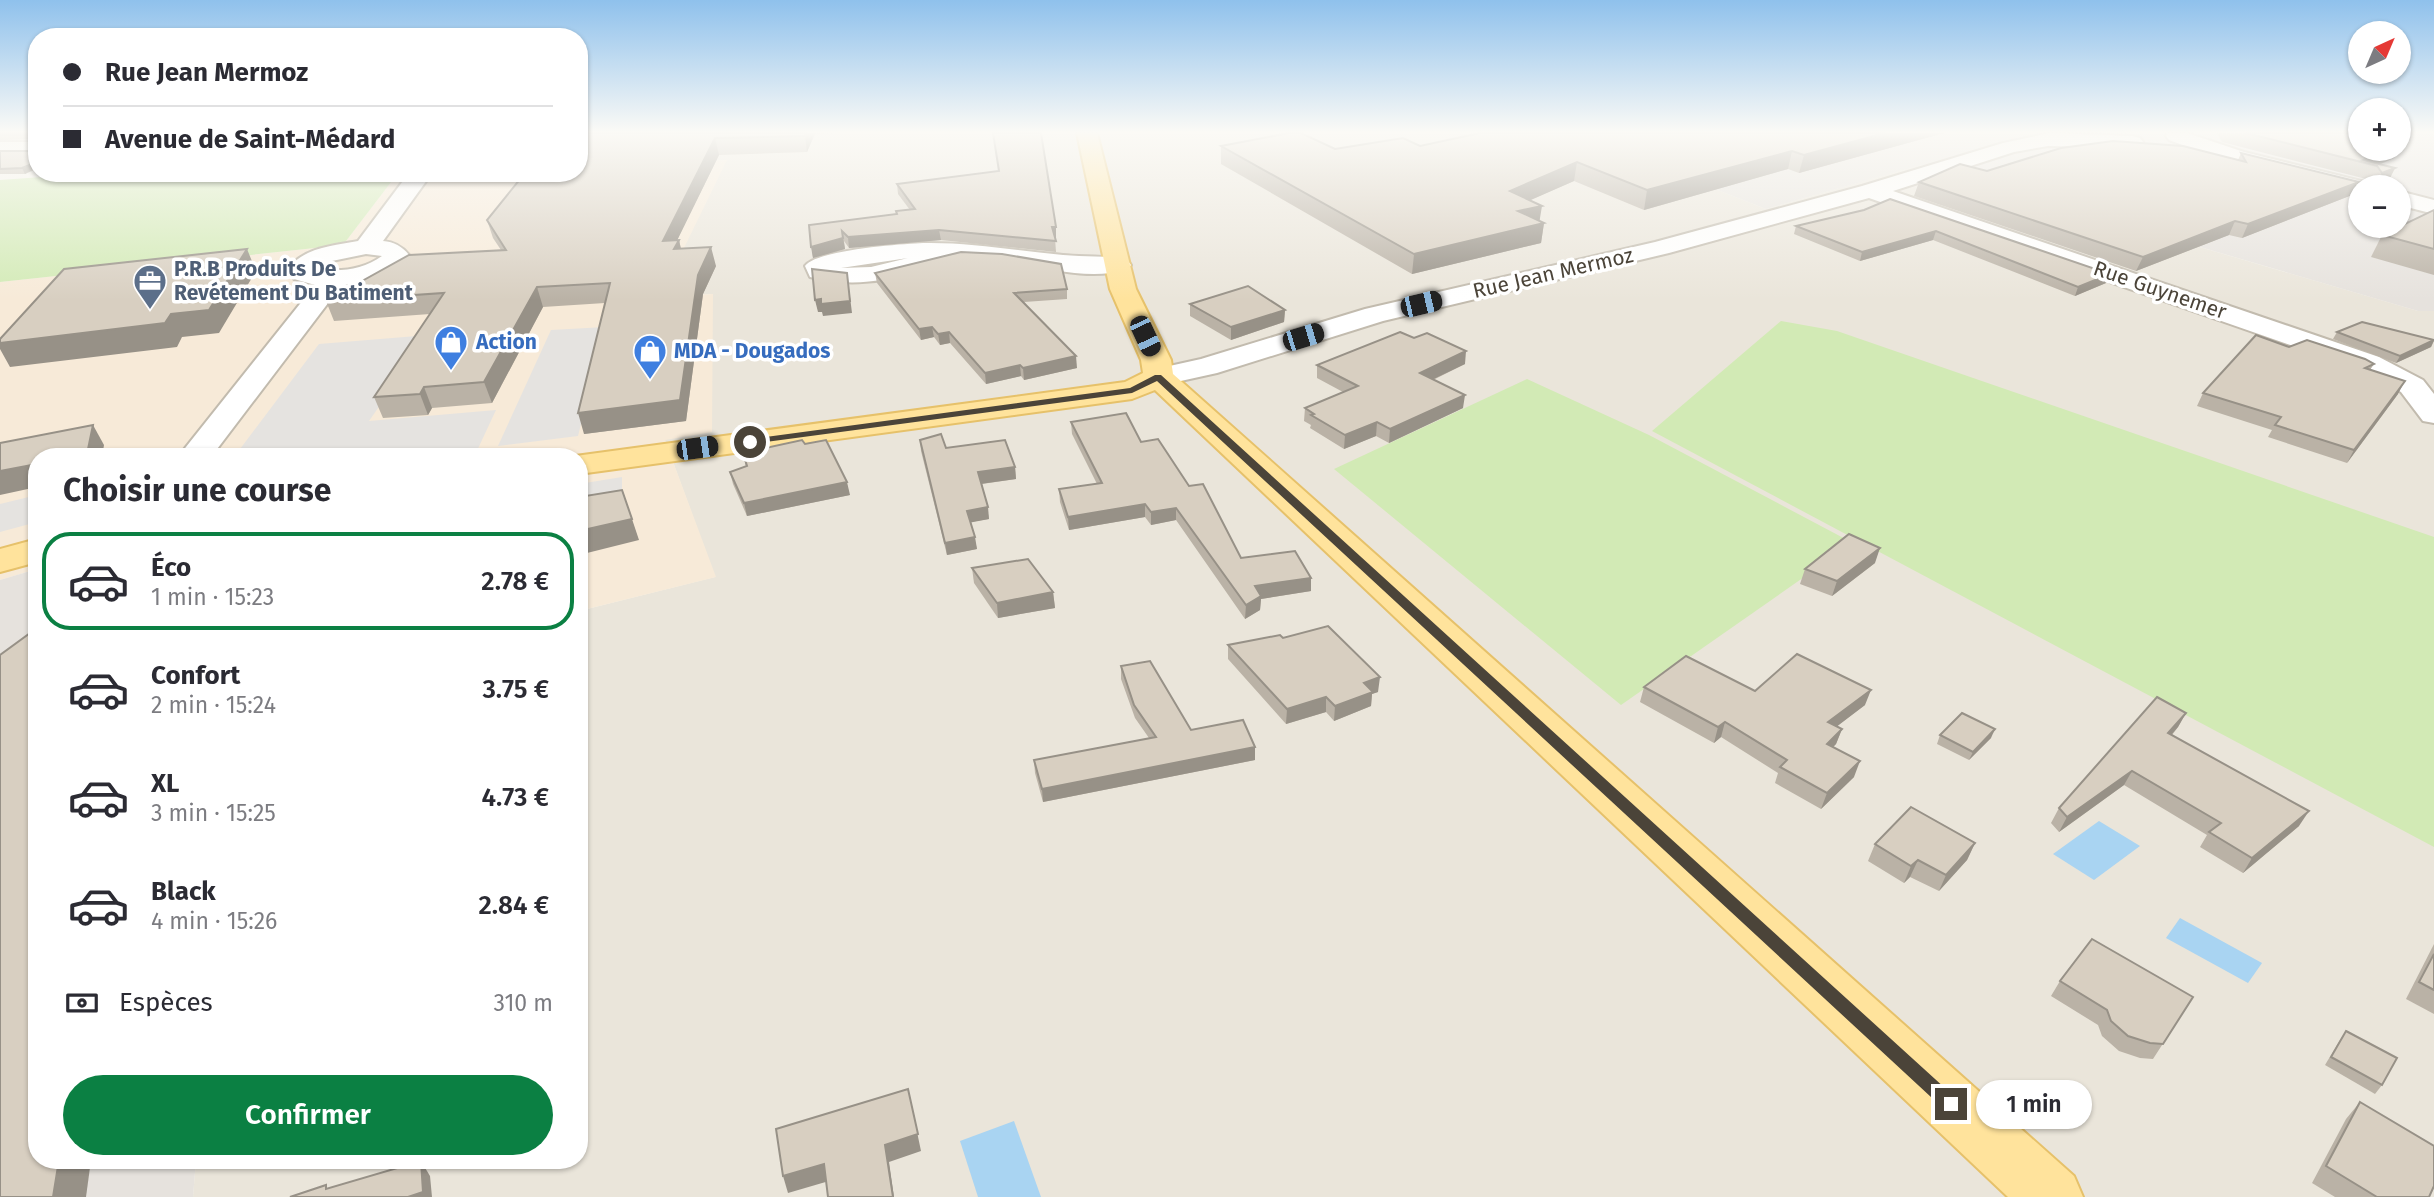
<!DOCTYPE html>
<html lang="fr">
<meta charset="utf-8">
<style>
body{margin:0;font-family:"Fira Sans",sans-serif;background:#f2f2f3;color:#2b2b33;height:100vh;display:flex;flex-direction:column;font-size:26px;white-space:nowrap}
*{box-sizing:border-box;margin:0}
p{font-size:23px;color:#7c7c81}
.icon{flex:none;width:38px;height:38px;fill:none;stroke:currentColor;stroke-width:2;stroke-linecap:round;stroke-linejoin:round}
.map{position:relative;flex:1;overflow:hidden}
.panel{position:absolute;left:28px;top:448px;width:560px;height:721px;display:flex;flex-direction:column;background:#fff;border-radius:28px;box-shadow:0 2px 5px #0004}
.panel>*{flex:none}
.guide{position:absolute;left:28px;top:28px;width:560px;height:154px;border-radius:28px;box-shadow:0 2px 5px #0004;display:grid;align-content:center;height:154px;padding:0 35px;background:#fff}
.needle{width:46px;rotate:44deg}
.buttons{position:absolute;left:2348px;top:21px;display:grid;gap:14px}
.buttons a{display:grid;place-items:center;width:63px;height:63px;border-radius:50%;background:#fff;box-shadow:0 2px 5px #0004;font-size:35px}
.end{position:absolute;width:32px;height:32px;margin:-16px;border:9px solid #4b4439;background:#fff;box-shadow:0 0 0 4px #fff}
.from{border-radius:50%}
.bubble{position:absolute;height:49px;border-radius:24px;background:#fff;box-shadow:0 2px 5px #0004;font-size:23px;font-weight:600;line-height:49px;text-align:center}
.car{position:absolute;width:21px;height:42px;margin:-21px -10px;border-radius:9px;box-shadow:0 0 5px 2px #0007;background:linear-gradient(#222 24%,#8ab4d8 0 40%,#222 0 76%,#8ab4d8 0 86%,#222 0)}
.guide b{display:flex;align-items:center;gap:24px;height:66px;font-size:26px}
.guide b+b{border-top:2px solid #e1e1e2}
.guide i{width:18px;height:18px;background:#2b2b33}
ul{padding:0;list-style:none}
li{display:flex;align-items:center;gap:21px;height:98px;margin:0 14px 10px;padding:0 21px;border:4px solid transparent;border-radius:28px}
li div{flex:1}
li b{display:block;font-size:26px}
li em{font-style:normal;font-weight:600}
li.active{border-color:#0b8043}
li>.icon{width:63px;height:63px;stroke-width:1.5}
h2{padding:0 35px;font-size:32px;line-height:84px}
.pay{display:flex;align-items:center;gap:18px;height:77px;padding:0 35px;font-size:26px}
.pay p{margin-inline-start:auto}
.cta{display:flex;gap:14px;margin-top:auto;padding:14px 35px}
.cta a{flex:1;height:80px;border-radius:42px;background:#0b8043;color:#fff;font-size:28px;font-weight:600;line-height:80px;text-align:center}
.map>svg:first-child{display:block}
.residential{fill:#eae5da}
.commercial{fill:#f7ead8}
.industrial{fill:#e6e2dd;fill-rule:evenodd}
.green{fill:#d2eab5}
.parking{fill:#e5e3e0}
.water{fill:#a9d4f2}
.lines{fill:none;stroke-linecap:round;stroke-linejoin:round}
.minor-casing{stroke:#c2bbae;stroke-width:4}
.major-casing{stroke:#e6c16a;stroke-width:4}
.minor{fill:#fff;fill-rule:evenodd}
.major{fill:#ffe39c;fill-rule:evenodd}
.wall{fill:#bab2a6}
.shaded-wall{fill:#979187}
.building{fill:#d8cfc1;stroke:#979187;stroke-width:2}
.route{fill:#4b4439}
.labels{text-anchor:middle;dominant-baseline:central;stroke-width:7;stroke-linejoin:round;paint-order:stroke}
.far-service-label{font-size:21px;font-weight:bold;fill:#4e5e75;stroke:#fff;text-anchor:start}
.far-street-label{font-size:21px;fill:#4b4439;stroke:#fff}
.far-shop-label{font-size:21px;font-weight:bold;fill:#366cbe;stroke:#fff;text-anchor:start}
</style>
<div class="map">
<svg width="2434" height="1197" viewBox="0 0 2434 1197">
<rect width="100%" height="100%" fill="#f6f3ec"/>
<polygon class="residential" points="579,133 1572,133 1766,209 1920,165 2418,311 2434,311 2434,1197 193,1197 196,1160 579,1160 579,611 715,577 665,440 713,294 629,299 726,160 579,165"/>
<polygon class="commercial" points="727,160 681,254 630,299 713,294 712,432 665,440 716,577 579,611 579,457 37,457 37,569 0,580 0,282 343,245 398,173 579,173 579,165"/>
<g class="industrial">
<path d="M1572 133H2361V149H2399V133H2434V311H2418L1921 165 1766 209ZM2361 187H2399V226H2361Z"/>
<polygon points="37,569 37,1160 196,1160 193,1197 0,1197 0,580"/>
</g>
<g class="green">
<polygon points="98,173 398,173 343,245 0,282 0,180"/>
<polygon points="1781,321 1837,331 2434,537 2434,847 1652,431"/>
<polygon points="1527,379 1649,435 1853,543 1621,705 1334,469"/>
</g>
<g class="parking">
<polygon points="605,327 578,436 498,446 551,330"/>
<polygon points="429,335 369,421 496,410 475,455 234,457 319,344"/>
<polygon points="622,477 622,494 579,501 579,484"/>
<polygon points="37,495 37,522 0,532 0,504"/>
</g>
<g class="water">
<polygon points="2099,821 2140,846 2094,880 2053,854"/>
<polygon points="2180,918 2262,963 2248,983 2166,938"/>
<polygon points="1014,1121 1041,1197 978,1197 960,1141"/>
</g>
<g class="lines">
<defs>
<g id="minor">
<polygon points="2050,133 2133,136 2140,138 2143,142 2140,146 2133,148 2048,146 2014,152 1893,191 2379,357 2423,380 2434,394 2434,423 2423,421 2401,392 2359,369 1869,198 1669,253 1383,321 1217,373 1158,386 1147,383 1143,377 1147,371 1201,359 1365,309 1655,242 1862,186 2003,143"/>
<polygon points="2168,133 2187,133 2244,152 2369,183 2372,187 2361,187 2361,195 2229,162 2169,140 2166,136"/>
<rect x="0" y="142" width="37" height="12"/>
<path d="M409 173H432L383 241C394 242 402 246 409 255L398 268 388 275 341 286 211 457H178L315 285 294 279 288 269C304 247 333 246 358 241ZM366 254 382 256C363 270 340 272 317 269L327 262Z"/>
<polygon points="2399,191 2434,200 2434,214 2399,205"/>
<path d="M923 243C970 242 1016 251 1063 255 1084 257 1107 255 1127 260L1131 265 1127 270C1073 284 1016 256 962 259 948 259 933 267 921 271 883 282 848 287 810 277L805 266C816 250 901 244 923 243ZM908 258 871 267 841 268Z"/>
</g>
<g id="major">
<polygon points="1077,133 1097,133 1136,289 1171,360 1173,374 2074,1176 2083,1197 2008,1197 1155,390 1132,399 579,474 579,457 568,457 1125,382 1143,373 1141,360 1110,289"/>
<polygon points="37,539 37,562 0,572 0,549"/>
</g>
</defs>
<use href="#minor" class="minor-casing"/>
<use href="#major" class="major-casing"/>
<use href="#minor" class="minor"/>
<use href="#major" class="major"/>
</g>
<g class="wall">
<polygon points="0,133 37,133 37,139 0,140"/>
<polygon points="579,133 841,133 815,134 807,152 719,155 677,240 679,240 681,249 716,266 703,294 686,421 584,434 605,303 543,307 492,403 432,408 428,415 383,418 374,397 430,314 334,321 326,301 501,250 493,238 487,220"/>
<polygon points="1944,133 1799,173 1788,169 1644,210 1574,181 1530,200 1540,221 1544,223 1541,243 1412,274 1221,164 1221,146 1335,149 1420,146"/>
<polygon points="2217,133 2361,133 2394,158 2380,164 2395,168 2388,182 2375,187 2370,180 2222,142"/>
<polygon points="37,149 37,169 25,174 0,174 0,151 34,151"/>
<polygon points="2241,153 2352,195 2242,238 2229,235 2136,271 1914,196 1919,182 1987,171 2238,160"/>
<polygon points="897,184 1056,227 1056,238 1055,238 1056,252 941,240 849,248 844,241 845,249 813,258 809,225 897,215 910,210 898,194"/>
<polygon points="1864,210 2110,274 2106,283 2075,296 1933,240 1860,261 1794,234 1796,226"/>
<polygon points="2434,210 2434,275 2371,257 2382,235"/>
<polygon points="875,273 1067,289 1067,299 1024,302 1077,368 1024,380 1021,376 986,384 950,343 940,345 934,337 921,340 877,283"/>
<polygon points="1190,304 1285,310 1284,322 1231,340 1190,316"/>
<polygon points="2337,332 2434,340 2434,341 2431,347 2396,363 2333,339"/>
<polygon points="2289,347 2374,364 2370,370 2398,394 2347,463 2268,437 2272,430 2197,406 2203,393"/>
<polygon points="1465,364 1433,380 1463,408 1389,443 1376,436 1344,449 1310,428 1311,425 1304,421 1305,408 1343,392 1317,378 1317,365"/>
<polygon points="1071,422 1141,442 1189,486 1241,558 1311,591 1261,599 1260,610 1245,619 1176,520 1151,525 1145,517 1069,530 1060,502 1059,489 1097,484 1072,434"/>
<polygon points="920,440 946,448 1015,467 1016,479 982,484 989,519 970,522 977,549 947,555 921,451"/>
<polygon points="805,444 850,495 747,516 733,484 730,472 746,467 743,453"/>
<polygon points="1875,563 1832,596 1800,584 1805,569"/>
<polygon points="972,568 1053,592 1055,608 998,618 974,583"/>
<polygon points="1283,638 1378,692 1372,694 1371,706 1334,721 1326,712 1286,724 1228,659 1228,645"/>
<polygon points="1121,666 1191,730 1255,760 1043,802 1035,773 1034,760 1149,738 1135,718 1121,679"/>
<polygon points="1644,687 1755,691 1865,705 1837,726 1842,729 1836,744 1833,747 1854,777 1821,809 1775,783 1778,773 1721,737 1714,743 1640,702"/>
<polygon points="2186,713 2178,727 2172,735 2299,826 2243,873 2200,847 2207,835 2124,785 2059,832 2051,823 2059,808"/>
<polygon points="1940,735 1991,738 1969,760 1937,744"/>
<polygon points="1975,843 1967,860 1939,891 1910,877 1904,883 1868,861 1875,844"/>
<polygon points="2434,944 2434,1014 2406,999"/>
<polygon points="2060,981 2193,997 2153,1059 2140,1058 2119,1051 2102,1036 2098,1025 2051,996"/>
<polygon points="2346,1031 2382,1085 2375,1094 2325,1065 2340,1040"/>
<polygon points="2360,1102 2429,1197 2335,1197 2312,1183 2346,1119"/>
</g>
<g class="shaded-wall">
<polygon points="806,133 815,133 807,152 805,136"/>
<polygon points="1885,133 1944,133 1799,173 1804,155"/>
<polygon points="715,138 719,155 668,259 663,241"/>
<polygon points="2390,149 2399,149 2394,158 2376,166 2363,160"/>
<polygon points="1792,151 1788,169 1644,210 1647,190"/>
<polygon points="1577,162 1574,181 1508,210 1510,191"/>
<polygon points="32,164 34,169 25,174 22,168"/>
<polygon points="2395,168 2388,182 2375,187 2382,173"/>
<polygon points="2359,182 2352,195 2242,238 2248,224"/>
<polygon points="1542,206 1539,224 1544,223 1541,243 1412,274 1414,254 1518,211"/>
<polygon points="2235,221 2229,235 2136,271 2143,257"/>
<polygon points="1052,227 1056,227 1056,238 1053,238"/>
<polygon points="939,230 941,240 849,248 848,237"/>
<polygon points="842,231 845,249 813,258 811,247"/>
<polygon points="1936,231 1933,240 1860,261 1862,252"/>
<polygon points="679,240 683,259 674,249"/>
<polygon points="711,247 716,266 703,294 686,421 584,434 578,413 698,275"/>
<polygon points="247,249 256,271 219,333 182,337 177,347 10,367 0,349 0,343 171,314"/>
<polygon points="847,273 852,313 823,316 822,312 818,312 815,300"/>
<polygon points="2110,274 2106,283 2075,296 2078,287"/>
<polygon points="537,287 543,307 492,403 484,382"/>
<polygon points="1285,310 1284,322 1231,340 1231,327"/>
<polygon points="932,327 934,337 921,340 919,329"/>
<polygon points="949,332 950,343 940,345 938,334"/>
<polygon points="2434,340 2431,347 2396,363 2400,356"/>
<polygon points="1466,351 1465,364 1419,386 1420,373"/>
<polygon points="1076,356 1077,368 1024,380 1023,368"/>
<polygon points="1020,365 1021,376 986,384 985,373"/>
<polygon points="2405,381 2398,394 2347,463 2354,450"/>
<polygon points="424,387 432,408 428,415 420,394"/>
<polygon points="1465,395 1463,408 1389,443 1390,429"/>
<polygon points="1377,422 1376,436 1344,449 1345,435"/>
<polygon points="93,425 104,445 102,457 71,457"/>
<polygon points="37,464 37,487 0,495 0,471"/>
<polygon points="1015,467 1016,479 980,484 978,472"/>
<polygon points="847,482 850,495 747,516 744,503"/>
<polygon points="1145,504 1145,517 1069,530 1068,517"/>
<polygon points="988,507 989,519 968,523 967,511"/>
<polygon points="1176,508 1176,520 1151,525 1151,512"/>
<polygon points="632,519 639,540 579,555 579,531"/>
<polygon points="975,537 977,549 947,555 945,543"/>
<polygon points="1880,548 1875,563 1832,596 1837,581"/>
<polygon points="1311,578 1311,591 1261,599 1260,610 1245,619 1246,605 1255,586"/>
<polygon points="1053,592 1055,608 998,618 997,603"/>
<polygon points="1380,677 1378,692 1372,694 1371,706 1334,721 1335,706 1364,683"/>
<polygon points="1871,690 1865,705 1823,737 1828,722"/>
<polygon points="1326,697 1326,712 1286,724 1287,709"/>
<polygon points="2186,713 2178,727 2160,748 2168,733"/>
<polygon points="1725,722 1721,737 1714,743 1718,727"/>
<polygon points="1842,729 1836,744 1821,759 1827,744"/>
<polygon points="1995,729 1991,738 1969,760 1973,752"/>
<polygon points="1255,747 1255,760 1043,802 1042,789"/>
<polygon points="1860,761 1854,777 1821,809 1827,793"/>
<polygon points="2132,771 2124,785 2059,832 2067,817"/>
<polygon points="2309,811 2299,826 2243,873 2252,858"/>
<polygon points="1975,843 1967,860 1939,891 1946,875"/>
<polygon points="1918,860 1910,877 1904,883 1911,866"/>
<polygon points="908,1089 921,1151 889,1162 894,1197 893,1197 885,1145"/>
<polygon points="59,1160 91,1160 86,1197 53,1197"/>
<polygon points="421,1161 430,1176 432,1197 408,1197"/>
<polygon points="824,1164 829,1181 788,1193 783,1176"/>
</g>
<g class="building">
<polygon points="0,133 37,133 37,137 34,134 0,135"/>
<polygon points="579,133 806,133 805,136 715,138 663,241 679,240 674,249 711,247 698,275 680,400 578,413 610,283 537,287 484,382 424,387 420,394 374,397 444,293 326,301 409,255 506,250 487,220 525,173 579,173"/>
<polygon points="993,133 1041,133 1056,227 1052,227 1056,241 939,230 848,237 842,231 843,238 811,247 809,225 897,214 896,211 915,209 897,184 999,171"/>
<polygon points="1289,133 1301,133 1335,149 1403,138 1420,146 1480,133 1885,133 1804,155 1792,151 1647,190 1577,162 1510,191 1542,206 1518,211 1544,223 1414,254 1221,146"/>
<polygon points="2246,133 2361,133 2361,149 2390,149 2363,160 2395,168 2382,173 2377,166"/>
<polygon points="2113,141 2183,146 2246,162 2241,153 2359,182 2248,224 2235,221 2143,257 1919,182 1960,164 1987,171 2061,148"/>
<polygon points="37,149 37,164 32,164 22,168 0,169 0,151 34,151"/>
<polygon points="1890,199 2110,274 2078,287 1936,231 1862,252 1796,226 1864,210"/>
<polygon points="2434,210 2434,249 2382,235"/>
<polygon points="247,249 209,310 171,314 165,323 0,343 0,339 64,269"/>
<polygon points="961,252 1002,254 1061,264 1067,289 1014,293 1076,356 1023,368 1020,365 985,373 949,332 938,334 932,327 919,329 875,273"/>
<polygon points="812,269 847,273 850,301 821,304 821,299 815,300"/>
<polygon points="1248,286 1285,310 1231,327 1190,304"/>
<polygon points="2362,322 2434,340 2400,356 2337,332"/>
<polygon points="1400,332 1414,338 1427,333 1466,351 1420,373 1465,395 1390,429 1377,422 1345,435 1311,415 1314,414 1305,408 1358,386 1317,365"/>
<polygon points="2256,335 2289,347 2307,340 2365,359 2374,364 2365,368 2405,381 2354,450 2275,425 2281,417 2203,393"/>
<polygon points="1126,413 1141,442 1158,439 1189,486 1203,484 1241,558 1295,551 1311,578 1255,586 1261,596 1246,605 1176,508 1151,512 1145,504 1068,517 1059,489 1102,483 1071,422"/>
<polygon points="93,425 87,454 71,457 37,457 37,464 0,471 0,443"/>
<polygon points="941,434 946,448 1005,440 1015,467 978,472 988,507 967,511 975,537 945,543 920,440"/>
<polygon points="802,440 805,444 826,440 847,482 744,503 730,472 747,466 743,453"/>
<polygon points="622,490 632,519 579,531 579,497"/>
<polygon points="1849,534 1880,548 1837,581 1805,569"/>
<polygon points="1028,559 1053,592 997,603 972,568"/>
<polygon points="1328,626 1380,677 1364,683 1373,692 1335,706 1326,697 1287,709 1228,645 1280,635 1283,638"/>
<polygon points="37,628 37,1160 59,1160 53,1197 0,1197 0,655"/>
<polygon points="1797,654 1871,690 1828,722 1842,729 1827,744 1860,761 1827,793 1780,767 1787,760 1725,722 1718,727 1644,687 1686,656 1755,691"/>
<polygon points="1150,661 1191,730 1243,720 1255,747 1042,789 1034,760 1156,737 1134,705 1121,666"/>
<polygon points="2157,697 2186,713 2168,733 2309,811 2252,858 2209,832 2221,823 2132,771 2067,817 2059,808"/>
<polygon points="1962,713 1995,729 1973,752 1940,735"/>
<polygon points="1911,807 1975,843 1946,875 1918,860 1911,866 1875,844"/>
<polygon points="2092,939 2193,997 2163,1044 2150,1043 2128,1036 2111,1021 2107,1010 2060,981"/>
<polygon points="2434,954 2434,990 2419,982"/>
<polygon points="2346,1031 2397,1058 2382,1085 2331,1057"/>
<polygon points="908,1089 918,1134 885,1145 893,1197 828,1197 824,1164 783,1176 776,1129"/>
<polygon points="2360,1102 2434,1146 2434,1186 2429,1197 2377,1197 2326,1166"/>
<polygon points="421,1161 423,1192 408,1197 290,1197 326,1185 326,1189"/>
</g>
<linearGradient id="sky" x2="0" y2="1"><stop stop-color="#8fc1ec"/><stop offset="0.44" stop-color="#fbfaf6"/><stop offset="1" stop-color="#fbfaf6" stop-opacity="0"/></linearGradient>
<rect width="2434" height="300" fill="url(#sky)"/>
<polygon class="route" points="1155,375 1161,375 1957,1099 1959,1104 1957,1110 1951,1112 1945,1110 1157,381 1132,393 750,444 745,442 750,439 1130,388"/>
<defs>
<symbol id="office-pin" viewBox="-11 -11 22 30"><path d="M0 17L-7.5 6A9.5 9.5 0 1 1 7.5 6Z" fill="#5c6f8a" stroke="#fff"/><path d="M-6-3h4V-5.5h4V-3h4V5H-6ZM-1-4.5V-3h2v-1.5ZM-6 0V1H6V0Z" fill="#fff"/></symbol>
<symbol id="shop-pin" viewBox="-11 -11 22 30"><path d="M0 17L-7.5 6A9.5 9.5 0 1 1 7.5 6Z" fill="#3f7fe0" stroke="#fff"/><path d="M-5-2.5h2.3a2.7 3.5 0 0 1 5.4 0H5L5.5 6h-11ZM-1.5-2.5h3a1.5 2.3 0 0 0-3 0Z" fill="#fff"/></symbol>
</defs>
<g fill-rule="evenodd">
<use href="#office-pin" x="131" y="262" width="38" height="52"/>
<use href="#shop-pin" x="432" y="323" width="38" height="52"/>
<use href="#shop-pin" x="631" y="332" width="38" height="52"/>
</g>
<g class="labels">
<g class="far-service-label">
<text x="174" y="269">P.R.B Produits De<tspan x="174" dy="24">Revétement Du Batiment</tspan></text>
</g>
<g class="far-street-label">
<text transform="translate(1553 273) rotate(-13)">Rue Jean Mermoz</text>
<text transform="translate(2160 290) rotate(19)">Rue Guynemer</text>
</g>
<g class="far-shop-label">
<text x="476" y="342">Action</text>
<text x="674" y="351">MDA - Dougados</text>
</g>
</g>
</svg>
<div class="buttons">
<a><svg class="needle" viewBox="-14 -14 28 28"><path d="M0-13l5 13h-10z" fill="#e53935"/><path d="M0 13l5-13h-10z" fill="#7c7c81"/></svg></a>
<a>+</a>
<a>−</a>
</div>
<i class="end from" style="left:750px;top:442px"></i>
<i class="end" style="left:1951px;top:1104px"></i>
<div class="bubble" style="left:1976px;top:1080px;width:116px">1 min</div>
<i class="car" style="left:1421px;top:304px;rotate:77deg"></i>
<i class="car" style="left:1145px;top:336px;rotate:155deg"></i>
<i class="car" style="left:1303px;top:337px;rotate:73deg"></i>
<i class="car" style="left:697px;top:448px;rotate:82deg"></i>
<div class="guide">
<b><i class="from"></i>Rue Jean Mermoz</b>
<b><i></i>Avenue de Saint-Médard</b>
</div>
<section class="panel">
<h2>Choisir une course</h2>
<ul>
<li class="active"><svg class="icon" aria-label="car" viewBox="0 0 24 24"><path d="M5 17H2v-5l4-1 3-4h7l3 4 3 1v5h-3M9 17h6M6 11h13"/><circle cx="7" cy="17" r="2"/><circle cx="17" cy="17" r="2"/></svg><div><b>Éco</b><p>1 min · 15:23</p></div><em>2.78 €</em></li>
<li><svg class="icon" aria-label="car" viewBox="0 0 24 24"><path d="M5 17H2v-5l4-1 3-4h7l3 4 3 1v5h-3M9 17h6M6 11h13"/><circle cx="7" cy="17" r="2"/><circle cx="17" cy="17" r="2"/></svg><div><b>Confort</b><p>2 min · 15:24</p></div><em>3.75 €</em></li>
<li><svg class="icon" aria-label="car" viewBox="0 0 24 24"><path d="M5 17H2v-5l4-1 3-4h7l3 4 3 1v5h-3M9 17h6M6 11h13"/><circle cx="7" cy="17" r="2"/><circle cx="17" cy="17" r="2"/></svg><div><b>XL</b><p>3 min · 15:25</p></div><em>4.73 €</em></li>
<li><svg class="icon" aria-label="car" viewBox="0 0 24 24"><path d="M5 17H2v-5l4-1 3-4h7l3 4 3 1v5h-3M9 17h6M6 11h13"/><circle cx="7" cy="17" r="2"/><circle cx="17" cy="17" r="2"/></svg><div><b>Black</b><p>4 min · 15:26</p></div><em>2.84 €</em></li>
</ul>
<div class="pay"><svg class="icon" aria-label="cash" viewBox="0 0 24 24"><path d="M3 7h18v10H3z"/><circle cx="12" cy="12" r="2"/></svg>Espèces<p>310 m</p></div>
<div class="cta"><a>Confirmer</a></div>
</section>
</div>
